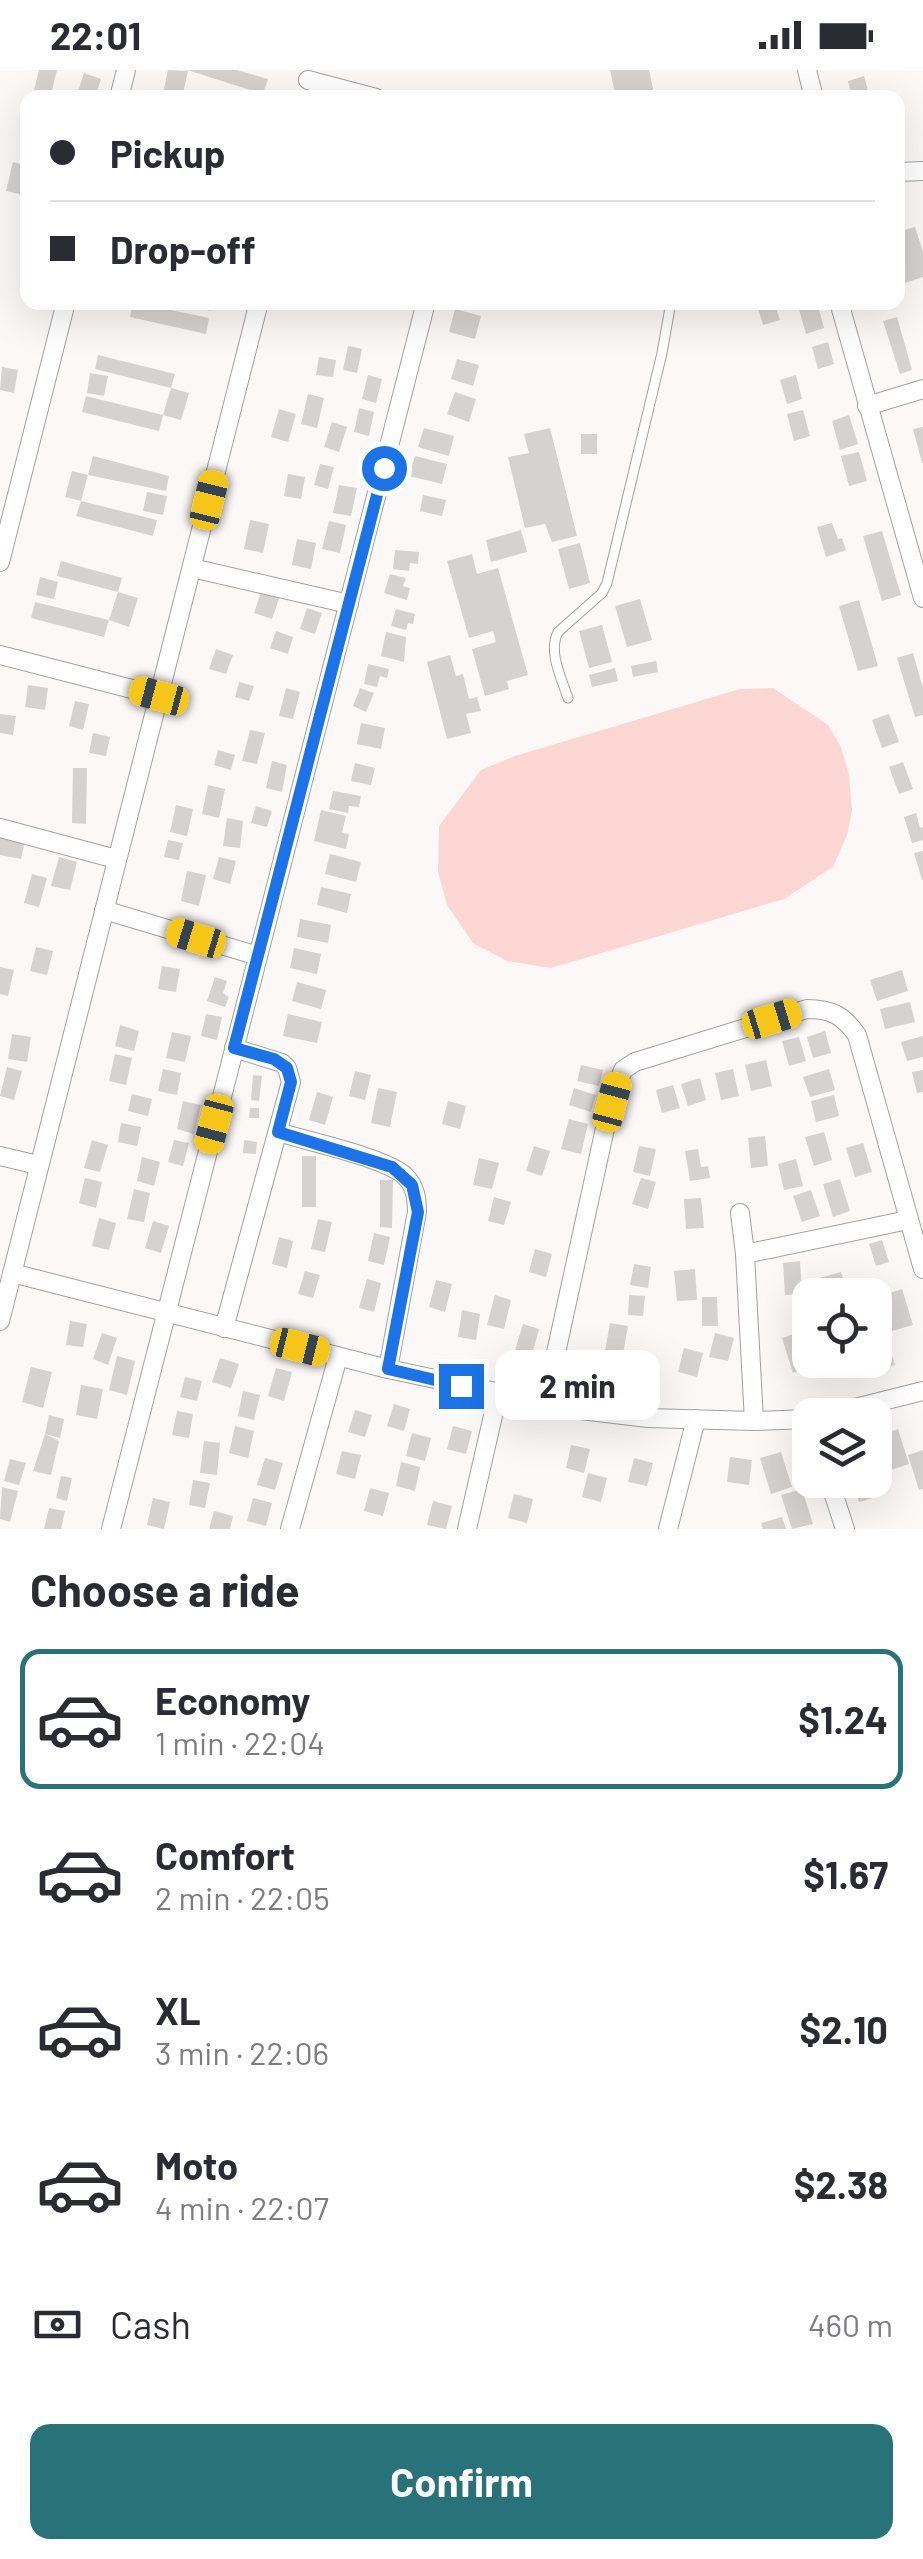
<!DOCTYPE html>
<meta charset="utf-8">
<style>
body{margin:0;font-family:Barlow,sans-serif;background:#f2f2f3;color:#2b2b33;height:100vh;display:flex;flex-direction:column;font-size:38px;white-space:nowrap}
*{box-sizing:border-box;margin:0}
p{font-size:32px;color:#7c7c81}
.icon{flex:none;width:55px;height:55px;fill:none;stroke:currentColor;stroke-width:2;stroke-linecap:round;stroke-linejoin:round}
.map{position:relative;height:1459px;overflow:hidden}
.sheet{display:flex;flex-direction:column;background:#fff;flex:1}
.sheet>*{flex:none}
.hud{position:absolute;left:20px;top:20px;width:885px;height:220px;border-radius:20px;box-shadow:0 10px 40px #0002;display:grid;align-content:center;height:220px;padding:0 30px;background:#fff}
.fabs{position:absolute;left:792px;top:1208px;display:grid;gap:20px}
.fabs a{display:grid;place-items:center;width:100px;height:100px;border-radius:20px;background:#fff;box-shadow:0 10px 40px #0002;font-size:50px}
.end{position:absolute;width:45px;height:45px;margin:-22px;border:12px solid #1a73e8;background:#fff;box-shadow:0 0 0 5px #fff}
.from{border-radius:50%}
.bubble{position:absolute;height:70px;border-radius:20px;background:#fff;box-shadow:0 10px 40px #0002;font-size:32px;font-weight:700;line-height:70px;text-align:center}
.car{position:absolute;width:30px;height:60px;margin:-30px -15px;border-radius:12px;box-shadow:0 0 8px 2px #0007;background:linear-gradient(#f5c518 24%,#345 0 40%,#f5c518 0 76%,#345 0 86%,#f5c518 0)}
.hud b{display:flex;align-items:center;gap:35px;height:95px;font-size:38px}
.hud b+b{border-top:2px solid #e1e1e2}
.hud i{width:25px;height:25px;background:#2b2b33}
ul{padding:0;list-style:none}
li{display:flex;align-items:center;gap:30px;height:140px;margin:0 20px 15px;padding:0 10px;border:5px solid transparent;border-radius:20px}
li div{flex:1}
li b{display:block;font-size:38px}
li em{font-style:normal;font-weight:700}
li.active{border-color:#28727a}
li>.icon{width:90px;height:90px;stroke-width:1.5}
h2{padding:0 30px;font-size:45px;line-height:120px}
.pay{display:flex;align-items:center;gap:25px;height:110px;padding:0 30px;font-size:38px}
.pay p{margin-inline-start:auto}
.action{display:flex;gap:20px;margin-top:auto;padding:20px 30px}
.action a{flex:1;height:115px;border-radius:20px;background:#28727a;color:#fff;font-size:40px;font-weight:700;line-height:115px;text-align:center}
.status{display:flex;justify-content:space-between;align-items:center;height:70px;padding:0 50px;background:#fff;direction:ltr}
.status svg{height:28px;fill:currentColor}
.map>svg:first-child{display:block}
.grass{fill:#fbd6d2}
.building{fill:#d5d2d1}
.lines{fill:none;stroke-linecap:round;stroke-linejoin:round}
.lane-casing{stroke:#a4a0a0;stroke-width:11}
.street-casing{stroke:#a4a0a0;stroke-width:20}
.lane{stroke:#fff;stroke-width:9}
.street{stroke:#fff;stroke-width:18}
.route{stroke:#1a73e8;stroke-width:12}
</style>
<div class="status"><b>22:01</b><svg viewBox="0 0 49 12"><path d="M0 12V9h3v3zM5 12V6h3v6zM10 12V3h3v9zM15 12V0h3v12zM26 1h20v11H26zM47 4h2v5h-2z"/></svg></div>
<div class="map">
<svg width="923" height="1459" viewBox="0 0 923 1459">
<rect width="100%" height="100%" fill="#fcf8f8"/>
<polygon class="grass" points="773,618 828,655 841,677 849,705 852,740 847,765 833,797 784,829 551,898 507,891 473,873 447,835 438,802 439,756 481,700 515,686 740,619"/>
<g class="building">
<polygon points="39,0 57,0 51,24 34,20"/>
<polygon points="168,0 188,1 182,28 163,24"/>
<polygon points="187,0 237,0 268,9 263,24"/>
<polygon points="610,0 649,0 655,28 616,28"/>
<polygon points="84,3 101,9 95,28 76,28"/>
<polygon points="864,6 870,28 852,28 848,11"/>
<polygon points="13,92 28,96 23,125 6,121"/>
<polygon points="915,157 923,182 923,207 899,215 898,162"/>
<polygon points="133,232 209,248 206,264 130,247"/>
<polygon points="198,232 213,232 211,241 197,237"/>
<polygon points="756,232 774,232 780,250 763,255"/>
<polygon points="817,232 824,258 806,264 798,236"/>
<polygon points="455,239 481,246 475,269 449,262"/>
<polygon points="897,247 912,300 900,304 883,251"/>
<polygon points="828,272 834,294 818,299 812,277"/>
<polygon points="348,276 362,279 357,303 343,300"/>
<polygon points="98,285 175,304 171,318 95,299"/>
<polygon points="319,287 336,290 333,307 316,305"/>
<polygon points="457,289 479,295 473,316 451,309"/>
<polygon points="2,297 18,300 14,323 0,320"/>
<polygon points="90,303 108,306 104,326 87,323"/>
<polygon points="368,305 382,309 376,333 362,329"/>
<polygon points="796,305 802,329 787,334 780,310"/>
<polygon points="171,318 189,323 181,350 163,345"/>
<polygon points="455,322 476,329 469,352 447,344"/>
<polygon points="308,324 324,328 317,358 301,354"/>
<polygon points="86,326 163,345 159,361 82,342"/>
<polygon points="359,338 374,342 369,366 354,362"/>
<polygon points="279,339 296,344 288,372 271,367"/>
<polygon points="803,340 810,366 794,371 787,344"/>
<polygon points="849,345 858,374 840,380 832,351"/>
<polygon points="332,352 347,357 339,382 324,377"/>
<polygon points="923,357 923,393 922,393 913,359"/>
<polygon points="424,358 454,366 449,386 418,377"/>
<polygon points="550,358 577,466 552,472 545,454 525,458 508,387 529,383 524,364"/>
<rect x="581" y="364" width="16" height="20"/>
<polygon points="859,382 867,411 849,416 841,386"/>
<polygon points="93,386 169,406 166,421 88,405"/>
<polygon points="415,386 447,394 442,414 409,406"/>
<polygon points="320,394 334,397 328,419 314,415"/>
<polygon points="72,401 88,405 81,431 65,427"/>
<polygon points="288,404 305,407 301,429 284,426"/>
<polygon points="339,415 357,418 351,446 333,443"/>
<polygon points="147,422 167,426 163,445 143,441"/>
<polygon points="423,425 446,430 442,446 420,441"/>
<polygon points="81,431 157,450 153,466 76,446"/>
<polygon points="250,450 269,454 263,483 244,479"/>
<polygon points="329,451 346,455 340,483 322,479"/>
<polygon points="832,453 838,469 842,468 846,480 826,487 817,457"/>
<polygon points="521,460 527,482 491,492 486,470"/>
<polygon points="882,461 901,525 882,531 863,466"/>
<polygon points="297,469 316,473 311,499 292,495"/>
<polygon points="580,473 590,513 569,519 558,479"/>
<polygon points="395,480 419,482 418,494 410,493 409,501 393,499"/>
<polygon points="472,484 477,504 498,498 528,605 507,611 509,619 485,626 472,579 496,572 493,561 469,568 447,491"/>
<polygon points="61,491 122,508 118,522 57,506"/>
<polygon points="390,504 406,508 403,516 410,518 407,530 384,523"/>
<polygon points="40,507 58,512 54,529 36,525"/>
<polygon points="262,519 280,526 272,549 254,543"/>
<polygon points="118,522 138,528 129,557 109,550"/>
<polygon points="640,529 652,570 627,577 615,536"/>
<polygon points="859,530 878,596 858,601 839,536"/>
<polygon points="35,532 109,550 104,567 31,548"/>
<polygon points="307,538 322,543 315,564 300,559"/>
<polygon points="396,539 415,544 413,554 408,553 406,560 391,556"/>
<polygon points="602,555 612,592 589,598 579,561"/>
<polygon points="276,561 293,567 288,584 270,578"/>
<polygon points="386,562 406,567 404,592 381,586"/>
<polygon points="216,579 233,585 226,604 209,599"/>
<polygon points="913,583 923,618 923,645 915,647 897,588"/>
<polygon points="450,585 456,606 463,604 469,629 477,627 481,641 466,644 471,663 447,669 427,592"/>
<polygon points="656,591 658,602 633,607 631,596"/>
<polygon points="368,594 389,599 387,608 380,606 377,617 364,614"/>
<polygon points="615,598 618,611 592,617 589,605"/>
<polygon points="239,612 254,616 249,631 235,627"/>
<polygon points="28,615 48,618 45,640 25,637"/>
<polygon points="286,618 300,622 293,649 279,646"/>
<polygon points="360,618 374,623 366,642 353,636"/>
<polygon points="75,631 89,634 83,660 69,656"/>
<polygon points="0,644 16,646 13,665 0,663"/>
<polygon points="889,644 899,672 882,678 872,650"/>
<polygon points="361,653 385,658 381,679 357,674"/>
<polygon points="250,660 265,663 257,694 242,691"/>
<polygon points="93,663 110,667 106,686 89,683"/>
<polygon points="218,680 235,685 231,700 214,695"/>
<polygon points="272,691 287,695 282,722 266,718"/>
<polygon points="903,692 913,719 899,724 889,697"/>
<polygon points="355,693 375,698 371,715 351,711"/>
<polygon points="73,698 87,698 86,754 72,753"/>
<polygon points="208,715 225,719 219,748 202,744"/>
<polygon points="333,721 361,726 359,737 349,736 348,743 329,739"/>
<polygon points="176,735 193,739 187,766 170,762"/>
<polygon points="256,736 272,741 267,757 251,753"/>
<polygon points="321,740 346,746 342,763 349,764 346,779 314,771"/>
<polygon points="916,743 920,758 923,757 923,770 912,773 904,747"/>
<polygon points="227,748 243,751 240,778 223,776"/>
<polygon points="0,766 25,771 21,789 0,785"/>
<polygon points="168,770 183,773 179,790 164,787"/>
<polygon points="923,781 923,810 922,810 914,783"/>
<polygon points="330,784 361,792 356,812 325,804"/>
<polygon points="59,787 77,792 70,820 51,816"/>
<polygon points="219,787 236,791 230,814 213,809"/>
<polygon points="187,801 206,805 199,836 181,831"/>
<polygon points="32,804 47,808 39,837 24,833"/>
<polygon points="321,817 351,824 347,843 317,835"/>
<polygon points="300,849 331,855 328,873 297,867"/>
<polygon points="36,877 53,881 47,905 30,901"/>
<polygon points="294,878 321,884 317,904 290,898"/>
<polygon points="162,896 180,899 176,922 158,919"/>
<polygon points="0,897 14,900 8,926 0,924"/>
<polygon points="902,900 908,921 877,931 870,910"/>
<polygon points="215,907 227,911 223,923 229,927 225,937 207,931"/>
<polygon points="297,912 326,920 321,939 292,931"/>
<polygon points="910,932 915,952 885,959 880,939"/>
<polygon points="206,944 222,947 217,970 201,966"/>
<polygon points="288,944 322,952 317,973 283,966"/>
<polygon points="120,955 139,961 134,981 115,976"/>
<polygon points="825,961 831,983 813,988 807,967"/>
<polygon points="172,962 191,966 185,992 166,988"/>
<polygon points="12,964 31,967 27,992 8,989"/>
<polygon points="923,966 923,987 907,991 901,972"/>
<polygon points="799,967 806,991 789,996 782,971"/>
<polygon points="115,984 132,988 126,1015 109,1011"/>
<polygon points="766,990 772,1016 751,1021 745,995"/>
<polygon points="581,995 603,1000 599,1016 577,1011"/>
<polygon points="7,997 22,1001 14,1030 0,1026"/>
<polygon points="163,999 181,1003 177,1025 158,1021"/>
<polygon points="733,999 739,1026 721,1030 715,1003"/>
<polygon points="829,999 835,1020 810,1027 803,1007"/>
<polygon points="923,1000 923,1022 917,1023 912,1002"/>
<polygon points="355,1001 371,1005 365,1030 349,1026"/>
<polygon points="253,1005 262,1006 259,1031 251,1030"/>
<polygon points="700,1008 706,1030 688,1036 681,1014"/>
<polygon points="673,1015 680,1038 662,1043 656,1020"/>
<polygon points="378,1018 397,1022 390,1057 371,1053"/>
<polygon points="574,1018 596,1025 591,1042 569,1035"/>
<polygon points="317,1022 333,1027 325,1055 309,1050"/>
<polygon points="132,1024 152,1029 148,1046 128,1041"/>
<polygon points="834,1025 839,1046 816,1052 811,1031"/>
<polygon points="183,1031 201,1035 194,1064 177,1059"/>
<polygon points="448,1031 466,1036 460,1059 442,1054"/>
<polygon points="250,1038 259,1038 259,1048 249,1048"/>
<polygon points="569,1049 588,1054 581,1084 561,1079"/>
<polygon points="121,1053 141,1057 137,1076 118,1072"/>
<polygon points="824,1062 832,1090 814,1096 805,1067"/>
<polygon points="765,1066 768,1096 751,1098 748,1068"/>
<polygon points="92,1070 108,1075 100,1102 84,1098"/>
<polygon points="174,1070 189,1073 183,1096 168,1092"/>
<polygon points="244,1070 257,1072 256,1084 243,1083"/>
<polygon points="863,1073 872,1102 855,1107 846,1078"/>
<polygon points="534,1076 550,1081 542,1106 526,1101"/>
<polygon points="639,1076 656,1079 650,1106 633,1102"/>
<polygon points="698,1079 701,1097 708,1096 710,1108 690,1111 685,1081"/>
<rect x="302" y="1086" width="14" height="51"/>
<polygon points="142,1087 160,1092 154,1116 137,1111"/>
<polygon points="479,1088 499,1093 492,1119 473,1115"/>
<polygon points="796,1089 803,1116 784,1120 778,1094"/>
<polygon points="85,1108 102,1112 96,1138 79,1133"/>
<polygon points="641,1108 656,1112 648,1139 632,1134"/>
<polygon points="840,1109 850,1141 833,1147 823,1114"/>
<polygon points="380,1110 393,1110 392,1158 380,1157"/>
<polygon points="134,1119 150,1123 144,1152 127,1149"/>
<polygon points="811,1120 820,1146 802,1152 793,1126"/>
<polygon points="494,1127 511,1132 504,1155 488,1151"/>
<polygon points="701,1128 704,1158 686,1159 684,1129"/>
<polygon points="99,1148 116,1153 109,1180 92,1176"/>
<polygon points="318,1149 332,1152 325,1182 311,1179"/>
<polygon points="153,1151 169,1156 161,1183 145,1178"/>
<polygon points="374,1163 390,1167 384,1195 368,1191"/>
<polygon points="279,1167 293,1171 287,1198 272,1194"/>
<polygon points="882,1170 889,1192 876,1196 869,1174"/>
<polygon points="535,1179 552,1184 546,1207 529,1202"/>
<polygon points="800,1191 802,1224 785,1225 783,1193"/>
<polygon points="634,1194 651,1197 648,1218 630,1215"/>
<polygon points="695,1199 697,1230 677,1231 674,1201"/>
<polygon points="305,1201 320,1205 313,1228 298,1224"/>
<polygon points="841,1202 848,1225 825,1225 820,1208"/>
<polygon points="367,1209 381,1213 374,1242 359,1238"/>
<polygon points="436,1210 452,1214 445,1242 429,1237"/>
<polygon points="902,1219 913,1255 892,1261 881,1226"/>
<polygon points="495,1225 511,1230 504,1259 487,1255"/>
<polygon points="629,1225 645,1226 643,1246 628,1245"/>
<polygon points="702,1227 717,1227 718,1256 702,1256"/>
<polygon points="462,1240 480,1244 476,1270 458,1267"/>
<polygon points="70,1251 87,1254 83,1277 66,1275"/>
<polygon points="610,1253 628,1256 623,1284 605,1281"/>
<polygon points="523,1254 539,1259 532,1285 515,1280"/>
<polygon points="884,1260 895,1295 874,1302 870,1290 875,1290 875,1263"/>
<polygon points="803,1261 814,1296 793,1303 782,1268"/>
<polygon points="102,1263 117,1268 108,1295 93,1289"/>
<polygon points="715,1263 734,1268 728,1291 709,1287"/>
<polygon points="684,1278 703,1283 697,1307 678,1302"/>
<polygon points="117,1286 135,1291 127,1325 109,1320"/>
<polygon points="220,1288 239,1294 231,1318 212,1312"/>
<polygon points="629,1288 648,1293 642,1317 623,1312"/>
<polygon points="31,1297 52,1302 43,1338 22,1332"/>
<polygon points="276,1298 292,1302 284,1331 268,1326"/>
<polygon points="185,1307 202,1311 197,1331 180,1327"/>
<polygon points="81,1315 103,1319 97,1349 76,1345"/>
<polygon points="243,1321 260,1325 254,1350 238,1346"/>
<polygon points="394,1334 410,1339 404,1361 387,1356"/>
<polygon points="355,1340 372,1345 365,1367 348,1362"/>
<polygon points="177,1341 193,1344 189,1368 172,1365"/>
<polygon points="49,1345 64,1349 60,1368 45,1364"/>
<polygon points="235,1356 254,1361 248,1388 229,1383"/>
<polygon points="453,1356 472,1361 466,1384 447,1379"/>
<polygon points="898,1359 909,1394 888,1401 878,1366"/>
<polygon points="412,1363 431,1368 425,1391 406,1386"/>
<polygon points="45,1364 59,1371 51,1405 33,1401"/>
<polygon points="204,1371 220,1373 217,1405 200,1403"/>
<polygon points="571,1375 590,1379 584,1403 566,1398"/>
<polygon points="923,1380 923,1419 919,1420 908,1385"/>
<polygon points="342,1381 361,1385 355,1409 336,1404"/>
<polygon points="781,1382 792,1417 771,1424 760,1388"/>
<polygon points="730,1387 752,1390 749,1415 727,1412"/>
<polygon points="265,1388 283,1393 275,1420 257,1415"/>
<polygon points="634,1388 653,1393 647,1416 628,1412"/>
<polygon points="10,1389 26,1393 19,1415 4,1411"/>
<polygon points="401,1392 420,1397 415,1421 396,1416"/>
<polygon points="588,1403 607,1408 601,1432 582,1427"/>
<polygon points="61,1406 72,1408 67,1431 56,1428"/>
<polygon points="193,1410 210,1413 205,1438 189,1435"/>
<polygon points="852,1410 875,1410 880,1426 859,1432"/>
<polygon points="2,1417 18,1421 10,1452 0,1449"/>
<polygon points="370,1418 389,1423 383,1446 364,1441"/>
<polygon points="802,1419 813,1454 792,1459 781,1425"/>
<polygon points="514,1424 533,1429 527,1453 508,1448"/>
<polygon points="153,1428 170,1432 164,1459 147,1455"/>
<polygon points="253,1428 272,1433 266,1456 247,1451"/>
<polygon points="433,1431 452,1436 446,1459 427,1455"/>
<polygon points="49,1438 65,1441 61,1459 44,1459"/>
<polygon points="214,1441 233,1446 230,1459 209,1459"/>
<polygon points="782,1447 786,1459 763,1459 761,1453"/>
</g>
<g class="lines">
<defs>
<path id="lane" d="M568 628C561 607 548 582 558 562L602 523 607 513 662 283 671 232"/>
<g id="street">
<polyline points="807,0 814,28"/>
<polyline points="308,10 376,28"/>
<polyline points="119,28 126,0"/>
<polyline points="898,102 923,101"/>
<polyline points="839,232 923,528"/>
<polyline points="867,336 923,319"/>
<polyline points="0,492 66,232"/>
<polyline points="192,498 349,534"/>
<polyline points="0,585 159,626"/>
<polyline points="0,758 116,789"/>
<polyline points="104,840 258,886"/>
<path d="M278 1062C307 1071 386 1088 405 1106 415 1116 417 1128 417 1142L388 1299"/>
<polyline points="0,1086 38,1095"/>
<polyline points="740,1143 745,1184 754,1351"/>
<polyline points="745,1184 908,1150"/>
<polyline points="12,1203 388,1299 581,1340 648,1348 754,1351 810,1349"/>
<polyline points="0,1251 259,232"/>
<polyline points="224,1258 291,1012 287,998 282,993 234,978"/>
<path d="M545 1333 611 1031 623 1000 635 992 807 939C831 939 843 945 857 965L923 1199"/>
<polyline points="827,1345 923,1321"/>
<polyline points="829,1410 845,1459"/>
<polyline points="111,1459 426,232"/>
<polyline points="290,1459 338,1287"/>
<polyline points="467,1459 498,1324"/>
<polyline points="668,1459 696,1349"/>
</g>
</defs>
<use href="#lane" class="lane-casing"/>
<use href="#street" class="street-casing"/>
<use href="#lane" class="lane"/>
<use href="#street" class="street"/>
</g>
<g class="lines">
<polyline class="route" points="384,398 234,978 274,989 287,998 291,1012 278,1062 392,1097 412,1115 418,1142 388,1299 461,1316"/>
</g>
</svg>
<div class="fabs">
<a><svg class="icon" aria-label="locate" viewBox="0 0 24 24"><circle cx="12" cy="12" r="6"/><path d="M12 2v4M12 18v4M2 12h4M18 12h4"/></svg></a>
<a><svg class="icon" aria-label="layers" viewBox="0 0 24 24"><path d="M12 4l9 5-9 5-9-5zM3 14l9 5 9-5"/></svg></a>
</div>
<i class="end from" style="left:384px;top:398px"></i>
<i class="end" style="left:461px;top:1316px"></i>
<div class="bubble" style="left:495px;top:1280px;width:165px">2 min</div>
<i class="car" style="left:209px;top:430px;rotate:14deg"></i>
<i class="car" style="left:159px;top:626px;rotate:285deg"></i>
<i class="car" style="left:196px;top:868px;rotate:287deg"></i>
<i class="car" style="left:772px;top:949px;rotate:73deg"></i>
<i class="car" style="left:612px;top:1032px;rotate:15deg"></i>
<i class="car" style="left:214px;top:1054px;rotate:195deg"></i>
<i class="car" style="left:300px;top:1277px;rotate:104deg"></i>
<div class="hud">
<b><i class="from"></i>Pickup</b>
<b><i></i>Drop-off</b>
</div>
</div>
<section class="sheet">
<h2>Choose a ride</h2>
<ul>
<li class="active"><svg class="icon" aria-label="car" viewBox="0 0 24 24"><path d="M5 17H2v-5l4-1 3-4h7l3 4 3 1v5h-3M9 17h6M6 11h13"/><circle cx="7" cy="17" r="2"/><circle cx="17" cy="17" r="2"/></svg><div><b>Economy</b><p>1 min · 22:04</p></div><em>$1.24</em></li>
<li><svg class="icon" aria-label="car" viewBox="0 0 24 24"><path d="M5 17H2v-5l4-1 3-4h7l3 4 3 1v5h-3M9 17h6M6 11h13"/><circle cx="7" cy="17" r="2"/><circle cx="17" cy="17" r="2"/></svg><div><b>Comfort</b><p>2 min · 22:05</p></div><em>$1.67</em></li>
<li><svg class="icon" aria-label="car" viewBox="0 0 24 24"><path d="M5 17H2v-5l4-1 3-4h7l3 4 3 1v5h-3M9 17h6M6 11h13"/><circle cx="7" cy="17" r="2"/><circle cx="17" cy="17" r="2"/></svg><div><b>XL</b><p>3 min · 22:06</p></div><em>$2.10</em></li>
<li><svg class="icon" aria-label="car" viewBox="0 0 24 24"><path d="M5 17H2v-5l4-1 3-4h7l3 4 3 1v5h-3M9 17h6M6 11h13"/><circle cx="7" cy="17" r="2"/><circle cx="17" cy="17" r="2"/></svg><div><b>Moto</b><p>4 min · 22:07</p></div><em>$2.38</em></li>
</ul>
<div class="pay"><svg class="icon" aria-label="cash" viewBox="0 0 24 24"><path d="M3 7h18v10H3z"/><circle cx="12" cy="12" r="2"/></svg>Cash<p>460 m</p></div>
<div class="action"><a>Confirm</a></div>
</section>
